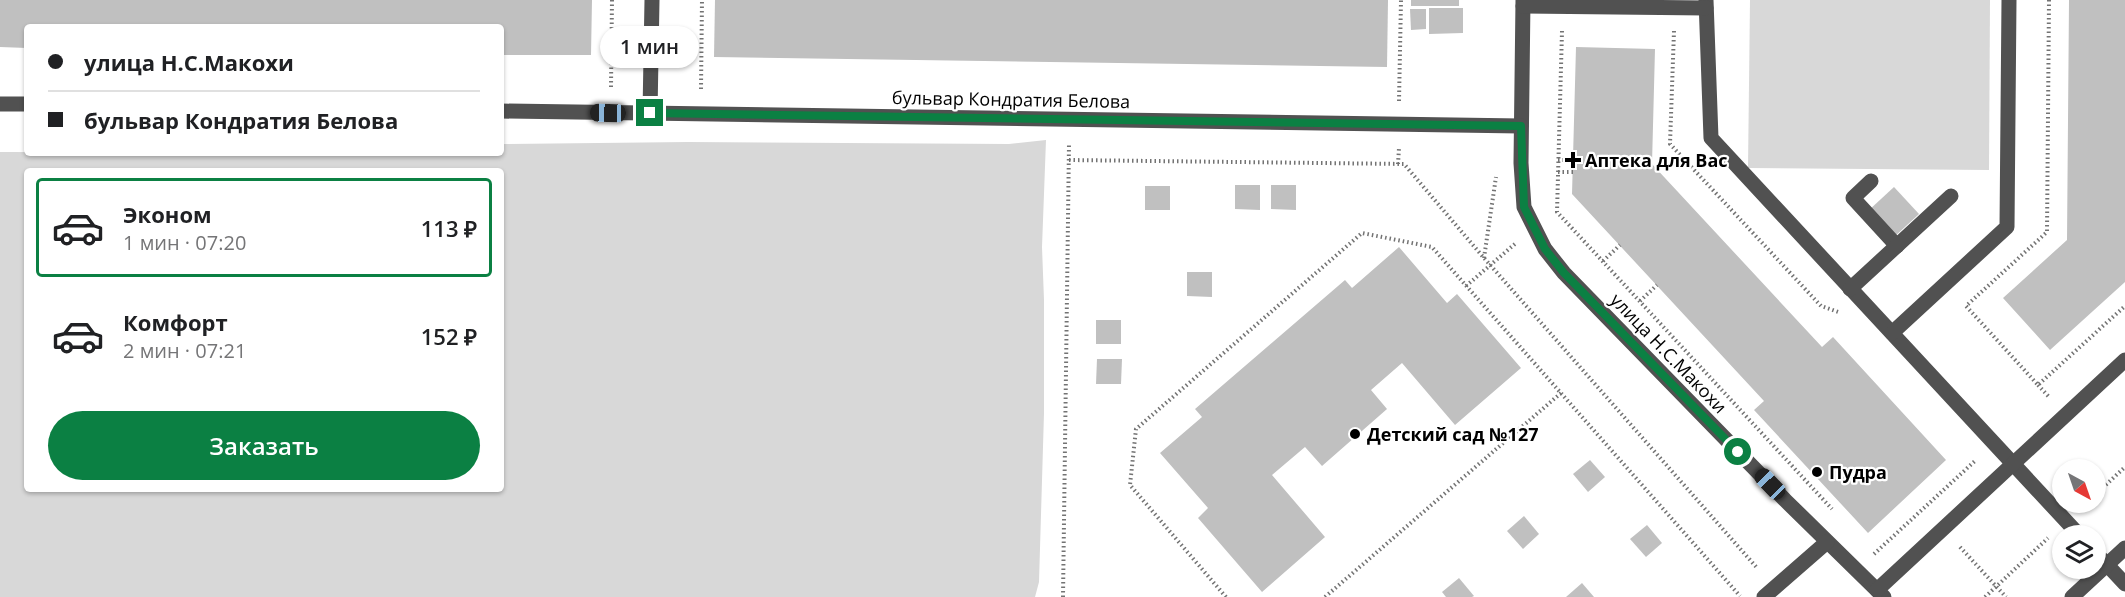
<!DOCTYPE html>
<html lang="ru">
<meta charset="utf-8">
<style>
body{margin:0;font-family:"Open Sans",sans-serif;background:#f6f6f6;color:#202124;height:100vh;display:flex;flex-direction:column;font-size:22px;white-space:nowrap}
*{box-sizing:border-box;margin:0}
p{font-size:20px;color:#757577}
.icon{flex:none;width:33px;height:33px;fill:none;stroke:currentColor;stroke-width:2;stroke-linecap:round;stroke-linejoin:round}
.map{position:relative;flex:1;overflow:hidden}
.side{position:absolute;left:24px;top:168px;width:480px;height:324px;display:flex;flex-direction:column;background:#fff;border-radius:6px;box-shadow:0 2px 4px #0004}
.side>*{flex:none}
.guide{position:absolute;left:24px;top:24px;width:480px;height:132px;border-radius:6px;box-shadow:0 2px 4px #0004;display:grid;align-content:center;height:132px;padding:0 24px;background:#fff}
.needle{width:39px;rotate:140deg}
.controls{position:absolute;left:2052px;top:459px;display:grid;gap:12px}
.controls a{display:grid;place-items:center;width:54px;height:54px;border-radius:50%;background:#fff;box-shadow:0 2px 4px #0004;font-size:30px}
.end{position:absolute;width:27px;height:27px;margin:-14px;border:8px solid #0b8043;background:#fff;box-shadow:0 0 0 3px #fff}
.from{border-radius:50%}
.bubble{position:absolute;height:42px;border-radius:21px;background:#fff;box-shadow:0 2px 4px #0004;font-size:20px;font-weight:600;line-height:42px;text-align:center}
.car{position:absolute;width:18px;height:36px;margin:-18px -9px;border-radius:8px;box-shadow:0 0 4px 2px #0007;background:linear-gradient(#222 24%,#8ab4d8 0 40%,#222 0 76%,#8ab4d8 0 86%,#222 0)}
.guide b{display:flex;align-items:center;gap:21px;height:57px;font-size:22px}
.guide b+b{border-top:2px solid #e0e0e0}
.guide i{width:15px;height:15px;background:#202124}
ul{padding:10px 0 0;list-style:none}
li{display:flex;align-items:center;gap:18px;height:99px;margin:0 12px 9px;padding:0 12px;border:3px solid transparent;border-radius:6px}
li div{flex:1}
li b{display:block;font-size:22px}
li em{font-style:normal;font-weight:600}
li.selected{border-color:#0b8043}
li>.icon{width:54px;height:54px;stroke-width:1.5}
.primary-button{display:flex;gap:12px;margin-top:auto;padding:12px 24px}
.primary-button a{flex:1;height:69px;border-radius:36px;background:#0b8043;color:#fff;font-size:24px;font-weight:600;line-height:69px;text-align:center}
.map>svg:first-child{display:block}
.green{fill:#d8d8d8;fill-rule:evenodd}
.building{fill:#c0c0c0}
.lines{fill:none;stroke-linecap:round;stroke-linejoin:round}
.path{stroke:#737373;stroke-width:4;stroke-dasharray:1.5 3;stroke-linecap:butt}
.minor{stroke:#515151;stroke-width:15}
.route{stroke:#0b8043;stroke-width:8}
.poi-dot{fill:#000;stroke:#fff;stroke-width:2}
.labels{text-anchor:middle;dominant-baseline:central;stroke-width:4.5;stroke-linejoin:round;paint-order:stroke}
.street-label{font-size:18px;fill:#000;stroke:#fff}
.poi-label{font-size:18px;font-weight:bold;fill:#000;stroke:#fff;text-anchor:start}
</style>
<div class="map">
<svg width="2125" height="597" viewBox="0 0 2125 597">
<rect width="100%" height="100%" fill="#fff"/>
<g class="green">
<polygon points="1750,0 1990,0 1989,170 1748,168"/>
<path d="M1046 140 1042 247 1044 300V413L1039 582 1035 597H0V152L501 153V144L688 142 1009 144ZM27 171H501V489H27Z"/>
</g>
<g class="building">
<polygon points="0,0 592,0 591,55 501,55 501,27 27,27 27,48 0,47"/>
<polygon points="715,0 1388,0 1387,67 714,57"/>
<rect x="1411" y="0" width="48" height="6"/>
<polygon points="2069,0 2125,0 2125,282 2050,350 2003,298 2067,240"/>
<polygon points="1429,8 1463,8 1463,33 1429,34"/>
<polygon points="1410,9 1426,9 1426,29 1411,30"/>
<polygon points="1576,47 1655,49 1652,164 1822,347 1833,337 1946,460 1868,533 1754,410 1764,401 1572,194"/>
<polygon points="1235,185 1260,185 1260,210 1235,209"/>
<polygon points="1271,185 1296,185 1296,210 1271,209"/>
<rect x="1145" y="186" width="25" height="24"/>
<polygon points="1894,187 1919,214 1893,238 1868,211"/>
<polygon points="1399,247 1447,303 1457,294 1521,368 1455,425 1402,363 1371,390 1387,409 1322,466 1305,447 1272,475 1325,537 1262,592 1198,518 1208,508 1160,453 1202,417 1195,409 1345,280 1352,288"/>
<polygon points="1187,272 1212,272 1212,297 1187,296"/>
<rect x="1096" y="320" width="25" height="24"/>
<polygon points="1097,359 1122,359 1121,384 1096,384"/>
<polygon points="1590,460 1605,477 1588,492 1573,474"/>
<polygon points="1524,516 1539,534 1523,549 1507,531"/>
<polygon points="1647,525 1662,543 1646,557 1630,539"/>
<polygon points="1459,578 1474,596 1472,597 1446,597 1442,592"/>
<polygon points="1582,583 1594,597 1566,597"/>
</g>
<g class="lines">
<g class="path">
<polyline points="2049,0 2047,232 1966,306 2038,385 2125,306"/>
<polyline points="1562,31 1557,212 1832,509"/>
<polyline points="1674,31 1670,144 1821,306 1838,312"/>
<polyline points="611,87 612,0"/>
<polyline points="701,89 702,0"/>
<polyline points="1399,101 1401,0"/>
<polyline points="1069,160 1404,164 1484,258 1758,569"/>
<polyline points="1558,160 1573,160"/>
<polyline points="1398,164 1399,148"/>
<polyline points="1558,172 1573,172"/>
<polyline points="1484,258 1496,177"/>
<polyline points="1603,261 1620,245"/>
<polyline points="1466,286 1516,243"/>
<polyline points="1640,301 1657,285"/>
<polyline points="2038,385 2050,398"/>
<polyline points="2096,494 2125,467"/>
<polyline points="1960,547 2006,597"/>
<polyline points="1874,554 1976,460"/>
<polyline points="1063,597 1069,144"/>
<polyline points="1226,597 1130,485 1136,429 1362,233 1432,247 1740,596"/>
<polyline points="1325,597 1561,393"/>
<polyline points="1985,597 2048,538"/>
</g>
<g class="minor">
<polyline points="1523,0 1521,163 1524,207 1545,249 1564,273 1785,500 1884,597"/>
<polyline points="1706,0 1711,138 2080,536"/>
<polyline points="1523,6 1706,8"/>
<polyline points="0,104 27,104"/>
<polyline points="501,111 1521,126"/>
<polyline points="650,113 652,0"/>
<polyline points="1871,181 1853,198 1897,246"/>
<polyline points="1850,289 1951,196"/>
<polyline points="1892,333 2007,227 2009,0"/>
<polyline points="2096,553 2125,584"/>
<polyline points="1877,590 2125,360"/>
<polyline points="1764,597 1827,542"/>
<polyline points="2072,597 2125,548"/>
</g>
</g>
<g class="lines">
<polyline class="route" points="650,113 1521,126 1524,207 1545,249 1564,273 1738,452"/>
</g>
<g class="poi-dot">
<path d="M1570 151h6v6h6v6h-6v6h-6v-6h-6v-6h6z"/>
<circle cx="1355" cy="434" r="6"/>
<circle cx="1817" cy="472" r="6"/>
</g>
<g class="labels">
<g class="street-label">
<text transform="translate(1011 99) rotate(1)">бульвар Кондратия Белова</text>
<text transform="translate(1669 353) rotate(46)">улица Н.С.Макохи</text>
</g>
<g class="poi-label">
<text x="1585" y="160">Аптека для Вас</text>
<text x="1367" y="434">Детский сад №127</text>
<text x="1829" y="472">Пудра</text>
</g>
</g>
</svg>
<div class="controls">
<a><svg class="needle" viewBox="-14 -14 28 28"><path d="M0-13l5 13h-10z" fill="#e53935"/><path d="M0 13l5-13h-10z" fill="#757577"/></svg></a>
<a><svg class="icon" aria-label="layers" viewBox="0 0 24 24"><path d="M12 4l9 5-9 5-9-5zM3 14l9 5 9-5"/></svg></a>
</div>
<i class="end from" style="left:1738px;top:452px"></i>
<i class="end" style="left:650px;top:113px"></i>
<div class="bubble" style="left:600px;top:26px;width:99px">1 мин</div>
<i class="car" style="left:608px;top:113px;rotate:271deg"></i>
<i class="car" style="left:1770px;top:484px;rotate:316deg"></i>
<div class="guide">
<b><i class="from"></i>улица Н.С.Макохи</b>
<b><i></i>бульвар Кондратия Белова</b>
</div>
<section class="side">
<ul>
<li class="selected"><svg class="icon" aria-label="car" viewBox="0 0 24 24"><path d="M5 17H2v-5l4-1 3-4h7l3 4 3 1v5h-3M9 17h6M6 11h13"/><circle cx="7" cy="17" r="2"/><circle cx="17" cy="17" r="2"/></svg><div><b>Эконом</b><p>1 мин · 07:20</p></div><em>113 ₽</em></li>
<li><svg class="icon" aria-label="car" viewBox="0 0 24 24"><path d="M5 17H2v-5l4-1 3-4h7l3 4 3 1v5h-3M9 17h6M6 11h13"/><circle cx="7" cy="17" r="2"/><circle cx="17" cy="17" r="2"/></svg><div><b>Комфорт</b><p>2 мин · 07:21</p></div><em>152 ₽</em></li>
</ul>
<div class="primary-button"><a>Заказать</a></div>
</section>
</div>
